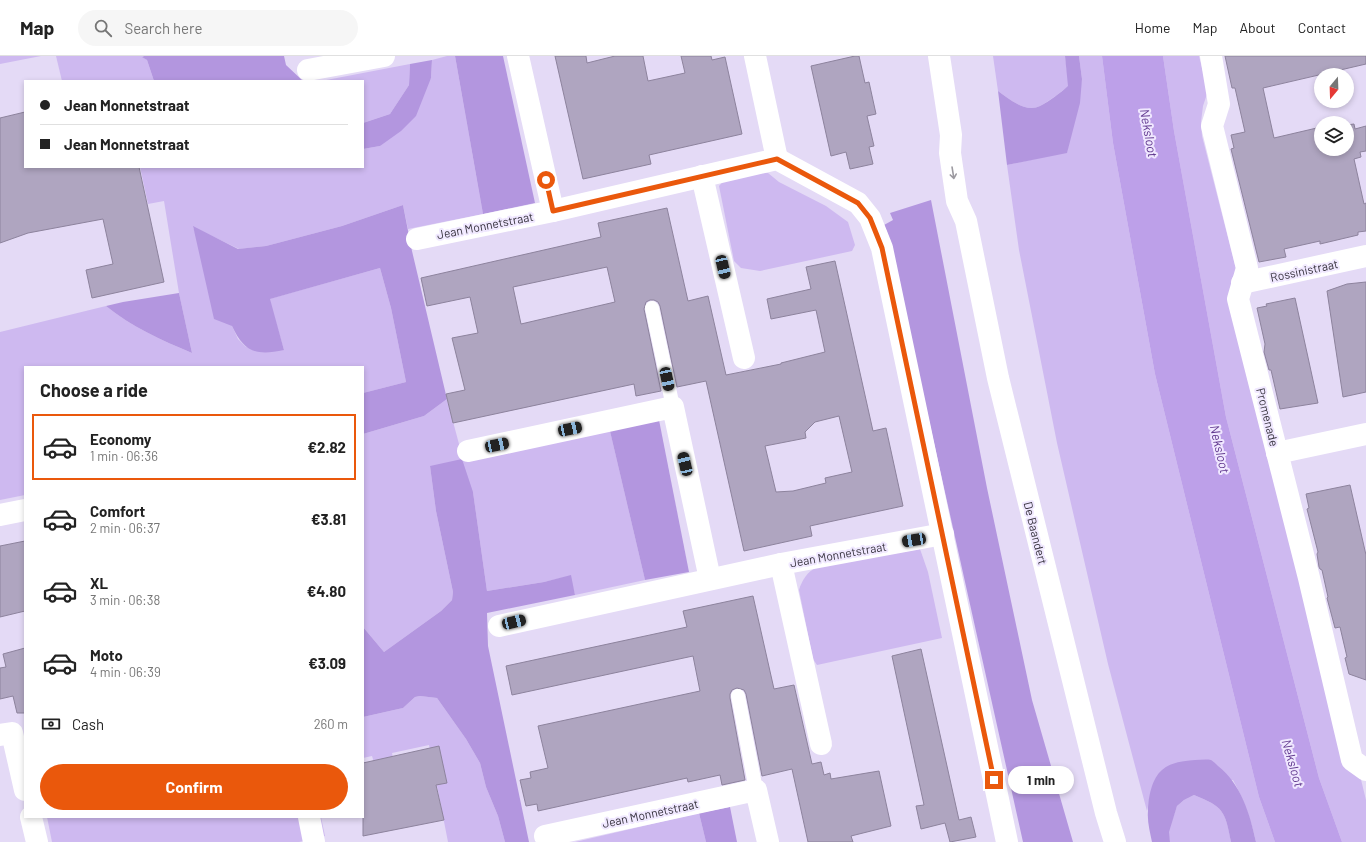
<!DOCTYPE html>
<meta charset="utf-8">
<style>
body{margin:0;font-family:Barlow,sans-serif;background:#f6f6f6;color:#222;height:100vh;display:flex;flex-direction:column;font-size:15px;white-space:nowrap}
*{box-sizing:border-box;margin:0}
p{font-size:13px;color:#767676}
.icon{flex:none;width:22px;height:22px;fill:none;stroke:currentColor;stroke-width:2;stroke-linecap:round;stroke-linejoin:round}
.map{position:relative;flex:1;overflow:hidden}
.side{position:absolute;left:24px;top:310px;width:340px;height:452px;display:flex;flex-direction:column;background:#fff;border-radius:0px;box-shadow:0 2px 6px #0003}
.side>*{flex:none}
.hud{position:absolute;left:24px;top:24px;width:340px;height:88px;border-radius:0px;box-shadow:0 2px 6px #0003;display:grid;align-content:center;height:88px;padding:0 16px;background:#fff}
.needle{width:26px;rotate:199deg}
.tools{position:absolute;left:1314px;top:12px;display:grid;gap:8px}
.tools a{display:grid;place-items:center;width:40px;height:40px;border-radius:50%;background:#fff;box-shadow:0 2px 6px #0003;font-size:20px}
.end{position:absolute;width:18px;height:18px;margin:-9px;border:5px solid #ea580c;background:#fff;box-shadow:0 0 0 2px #fff}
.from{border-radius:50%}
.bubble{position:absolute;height:28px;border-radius:14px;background:#fff;box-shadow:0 2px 6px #0003;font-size:13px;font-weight:700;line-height:28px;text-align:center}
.car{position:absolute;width:12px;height:24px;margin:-12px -6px;border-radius:5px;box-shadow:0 0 3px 1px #0007;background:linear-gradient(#222 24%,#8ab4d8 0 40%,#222 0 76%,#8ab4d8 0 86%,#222 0)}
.hud b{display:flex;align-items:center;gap:14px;height:38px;font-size:15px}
.hud b+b{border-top:1px solid #e0e0e0}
.hud i{width:10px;height:10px;background:#222}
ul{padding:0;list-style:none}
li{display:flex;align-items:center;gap:12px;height:66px;margin:0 8px 6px;padding:0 8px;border:2px solid transparent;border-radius:0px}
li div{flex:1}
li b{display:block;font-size:15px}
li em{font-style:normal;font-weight:700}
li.active{border-color:#ea580c}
li>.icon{width:36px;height:36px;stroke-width:1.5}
h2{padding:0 16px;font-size:18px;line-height:48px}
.pay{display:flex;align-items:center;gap:10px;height:44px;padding:0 16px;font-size:15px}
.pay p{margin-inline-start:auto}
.action{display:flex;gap:8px;margin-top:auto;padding:8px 16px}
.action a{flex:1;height:46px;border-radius:24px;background:#ea580c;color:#fff;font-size:16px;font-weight:700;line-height:46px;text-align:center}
header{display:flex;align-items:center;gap:24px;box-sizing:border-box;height:56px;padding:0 20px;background:#fff;border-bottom:1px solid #e0e0e0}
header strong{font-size:19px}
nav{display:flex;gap:22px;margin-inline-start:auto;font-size:14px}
.search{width:280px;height:36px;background:#f6f6f6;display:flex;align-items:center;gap:10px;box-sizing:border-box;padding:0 14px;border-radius:22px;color:#767676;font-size:15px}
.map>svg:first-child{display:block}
.green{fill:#ceb9f0}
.forest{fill:#b396df}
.water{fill:#bda0e9}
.building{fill:#afa5c0;stroke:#8d839d;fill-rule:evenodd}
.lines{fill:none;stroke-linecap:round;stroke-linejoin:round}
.lane{stroke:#fff;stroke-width:14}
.street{stroke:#fff;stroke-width:22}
.secondary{stroke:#fff;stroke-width:22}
.oneway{stroke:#9c9aa0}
.route{stroke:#ea580c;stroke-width:5}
.labels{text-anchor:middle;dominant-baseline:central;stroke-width:4;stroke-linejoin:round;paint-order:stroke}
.street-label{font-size:12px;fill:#393540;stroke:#f0e8ff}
.water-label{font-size:13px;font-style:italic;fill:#61398f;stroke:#f0e8ff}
</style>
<header>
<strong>Map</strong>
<div class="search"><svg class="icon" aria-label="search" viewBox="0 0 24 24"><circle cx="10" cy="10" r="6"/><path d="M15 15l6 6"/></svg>Search here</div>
<nav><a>Home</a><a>Map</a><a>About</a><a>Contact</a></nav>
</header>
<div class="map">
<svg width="1366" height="786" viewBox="0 0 1366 786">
<rect width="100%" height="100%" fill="#e4daf6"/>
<g class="green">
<polygon points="0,0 41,0 0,8"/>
<polygon points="56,0 142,0 147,4 154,25 62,25"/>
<path d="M447 0H455L483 158 408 173 403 149 342 170 266 190 239 193 193 171 232 270 238 283 246 291 284 294 269 243 380 212 391 252 406 326 363 337V311H25V439L0 444V276L106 250C132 271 161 284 192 297L179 237 164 145 148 148 140 111H363V93L380 90 431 22 432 4Z"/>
<path d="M993 0H1065L1069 30C1060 36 1050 45 1040 50 1026 57 1009 43 998 35Z"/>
<path d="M1079 0H1102L1113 87 1155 318 1259 741 1275 786H1256C1251 764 1244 744 1233 724L1150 740 1147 755 1108 608 1057 387 1019 194 1007 109 1067 96 1082 23Z"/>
<polygon points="1163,0 1199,0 1208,35 1203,50 1201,66 1202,80 1236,213 1366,744 1366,786 1342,786 1319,722 1226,361 1174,75"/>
<polygon points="410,8 409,29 390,58 363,67 363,25 321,25"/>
<polygon points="747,116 768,117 779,126 826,150 848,166 855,189 852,195 760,215 741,212 734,205 719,130 726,122"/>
<polygon points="447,343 463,403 609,371 645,524 575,539 570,520 544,526 487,535 473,436 430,410 436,455 453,536 452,544 441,555 384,596 363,571 363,378 424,360"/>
<path d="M920 493 928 516 942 582 817 609 813 603 799 534C802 524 807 516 817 511Z"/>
<polygon points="420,640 437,642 466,683 480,707 486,731 498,760 505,786 448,786 429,689 392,697 395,712 377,716 372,700 363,702 363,661 403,652 415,641"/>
<path d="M1194 739C1224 751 1225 755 1231 786H1170L1168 776 1177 750 1184 744Z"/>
<polygon points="699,757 706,786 575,786"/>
<polygon points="47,761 321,761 325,780 299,786 52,786"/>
</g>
<g class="forest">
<polygon points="144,0 284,0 286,9 303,25 154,25 147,4 142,1"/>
<polygon points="455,0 503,0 535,147 483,158"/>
<path d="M1065 0H1079L1082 23 1080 47 1067 97 1007 109 998 35C1009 43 1026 57 1040 50 1050 45 1060 37 1068 30Z"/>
<polygon points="432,4 431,22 416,60 401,75 380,90 363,93 363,67 390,58 409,29 410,8"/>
<polygon points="931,144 987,432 1032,644 1073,786 1023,786 887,176 884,169 893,164 890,157"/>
<path d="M403 149 412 195 447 343 424 360 363 378V337L406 326 391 252 380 212 270 243 284 294C256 300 244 296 232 270L214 263 193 170 238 193 266 190 342 170Z"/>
<path d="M179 237 192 297C161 284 132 271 106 250L123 246Z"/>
<polygon points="659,364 689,516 645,524 609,371"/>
<polygon points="462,403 473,436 487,535 544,526 571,519 575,539 487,557 488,590 529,786 505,786 498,760 486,731 480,707 466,683 437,642 420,640 415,641 403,652 363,661 363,571 384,596 441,555 452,544 453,536 436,455 430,410"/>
<path d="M1195 704C1200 704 1206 703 1211 704 1213 705 1216 708 1218 710 1241 728 1250 758 1256 786H1231C1225 755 1224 751 1194 739L1184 744 1177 750 1169 776 1170 786H1152C1150 776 1147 765 1148 755 1148 742 1152 722 1162 714 1171 706 1184 705 1195 704Z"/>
<polygon points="730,751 737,786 706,786 699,757"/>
</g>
<polygon class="water" points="1102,0 1163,0 1174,75 1226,361 1319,722 1342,786 1275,786 1259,741 1155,318 1113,87"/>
<g class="building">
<polygon points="555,0 586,0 587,7 615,0 643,0 648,25 685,17 681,0 711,0 712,4 725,1 742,78 649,99 651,108 583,123"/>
<polygon points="855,0 859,0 865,27 869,26 876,58 867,60 874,90 869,91 873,108 850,113 846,96 831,100 811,10"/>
<polygon points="1225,0 1366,0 1366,8 1263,32 1274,82 1321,71 1321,93 1347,93 1347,67 1347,69 1354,68 1355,73 1366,70 1366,95 1360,96 1361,101 1354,103 1364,148 1366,147 1366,175 1358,176 1358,179 1320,188 1320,185 1284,193 1286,201 1259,206 1231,93 1234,92 1231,79 1245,76 1235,32 1232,32"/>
<polygon points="25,56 25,111 139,111 164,226 92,242 86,214 113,208 103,163 28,177 0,187 0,62"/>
<path d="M667 152 688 245 708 240 726 319 781 308V307L825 296 816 254 771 263 767 243 811 233 806 211 835 205 873 375 886 372 903 450 810 470 812 480 744 495 706 325 677 331 660 250 658 246 654 244H650L646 246 644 253 661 335 636 340 634 328 453 367 446 338 465 334 452 282 478 277 470 241 427 250 421 222 601 181 598 167ZM607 211 615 246 521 268 513 231ZM839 360 852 416 825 422 826 427 793 435 776 436 765 390 806 382 805 376 815 366Z"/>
<polygon points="1366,226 1366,336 1343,341 1327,235 1347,228"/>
<polygon points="1295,242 1318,347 1280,353 1271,314 1269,314 1264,296 1265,288 1257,252 1267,250 1266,248"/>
<polygon points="1350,429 1366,499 1366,624 1349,618 1345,602 1347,601 1340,571 1335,572 1327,542 1328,541 1322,514 1320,513 1319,511 1317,498 1318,496 1307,453 1309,452 1306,438"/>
<polygon points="25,485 25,555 0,561 0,490"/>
<polygon points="753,540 774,633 794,629 812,708 821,706 824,719 830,717 831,723 879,715 891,770 851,780 853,786 808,786 792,713 762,720 746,638 744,634 737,632 732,634 730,638 730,642 745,724 722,729 720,719 688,726 687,722 538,755 537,748 526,750 520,724 531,722 530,716 548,712 538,670 700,635 693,600 512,639 506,610 687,571 683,555"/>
<polygon points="25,592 25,657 17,657 13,640 0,643 0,612 6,611 3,598"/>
<polygon points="921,593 959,764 971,761 976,781 950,786 945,767 921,773 916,750 924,749 892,600"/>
<polygon points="439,690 447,727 436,729 444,764 363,780 363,707"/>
</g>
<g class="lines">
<g class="lane">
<polyline points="652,252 673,351"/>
<polyline points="738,640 756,734"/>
</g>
<g class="street">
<polyline points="518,0 553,155 777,103 858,147 870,162 882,192 1007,786"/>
<polyline points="755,0 777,103"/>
<polyline points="1211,0 1219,48 1212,70 1247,212 1238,243 1309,522 1352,704 1366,714"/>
<polyline points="308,14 384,0"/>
<polyline points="702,120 744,302"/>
<polyline points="417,183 553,155"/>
<polyline points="1242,227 1366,200"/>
<polyline points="468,395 673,351 710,523"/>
<polyline points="1277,397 1366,378"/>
<polyline points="0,459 25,454"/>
<polyline points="781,508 821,688"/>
<polyline points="499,570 781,508 943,478"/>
<polyline points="0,679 12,677 25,734"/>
<polyline points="31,761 37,786"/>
<polyline points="309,761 314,786"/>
<polyline points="545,780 756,734 768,786"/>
</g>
<polyline class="secondary" points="939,0 951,79 950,97 957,145 966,165 998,322 1106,757 1115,786"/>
</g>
<defs><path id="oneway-shaft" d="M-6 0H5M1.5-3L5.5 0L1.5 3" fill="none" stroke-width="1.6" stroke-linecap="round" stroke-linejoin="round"/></defs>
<use class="oneway" href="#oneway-shaft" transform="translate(953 117) rotate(81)"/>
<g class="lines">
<polyline class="route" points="546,124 553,155 777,103 858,147 870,162 882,192 994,724"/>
</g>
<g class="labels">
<g class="street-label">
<text transform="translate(485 169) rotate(-11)">Jean Monnetstraat</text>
<text transform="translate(1304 214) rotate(-12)">Rossinistraat</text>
<text transform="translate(1268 361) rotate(76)">Promenade</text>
<text transform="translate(1036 477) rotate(76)">De Baandert</text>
<text transform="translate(838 498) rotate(-10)">Jean Monnetstraat</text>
<text transform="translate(650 757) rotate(-12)">Jean Monnetstraat</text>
</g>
<g class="water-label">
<text transform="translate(1149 77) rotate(80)">Neksloot</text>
<text transform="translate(1220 393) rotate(77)">Neksloot</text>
<text transform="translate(1293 707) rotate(74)">Neksloot</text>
</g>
</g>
</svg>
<div class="tools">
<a><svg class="needle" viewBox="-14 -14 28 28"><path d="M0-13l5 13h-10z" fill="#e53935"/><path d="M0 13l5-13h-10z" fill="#767676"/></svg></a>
<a><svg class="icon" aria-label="layers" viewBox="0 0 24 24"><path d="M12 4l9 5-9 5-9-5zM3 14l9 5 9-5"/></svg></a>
</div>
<i class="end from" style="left:546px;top:124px"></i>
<i class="end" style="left:994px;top:724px"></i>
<div class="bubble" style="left:1008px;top:710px;width:66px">1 min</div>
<i class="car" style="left:723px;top:211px;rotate:167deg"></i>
<i class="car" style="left:667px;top:323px;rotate:168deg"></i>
<i class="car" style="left:570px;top:373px;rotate:78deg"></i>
<i class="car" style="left:497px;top:389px;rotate:78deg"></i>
<i class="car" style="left:685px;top:408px;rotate:347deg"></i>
<i class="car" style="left:914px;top:484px;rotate:260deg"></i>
<i class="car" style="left:514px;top:566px;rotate:77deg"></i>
<div class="hud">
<b><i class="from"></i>Jean Monnetstraat</b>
<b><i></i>Jean Monnetstraat</b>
</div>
<section class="side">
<h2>Choose a ride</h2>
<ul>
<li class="active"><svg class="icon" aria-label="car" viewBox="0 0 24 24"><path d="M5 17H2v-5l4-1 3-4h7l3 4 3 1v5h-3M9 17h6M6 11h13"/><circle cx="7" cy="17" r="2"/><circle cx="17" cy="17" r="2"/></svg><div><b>Economy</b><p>1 min · 06:36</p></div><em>€2.82</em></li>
<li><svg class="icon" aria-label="car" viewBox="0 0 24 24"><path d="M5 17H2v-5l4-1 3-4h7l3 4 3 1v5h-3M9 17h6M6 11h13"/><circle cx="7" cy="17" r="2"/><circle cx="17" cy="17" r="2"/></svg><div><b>Comfort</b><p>2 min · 06:37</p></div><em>€3.81</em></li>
<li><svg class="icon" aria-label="car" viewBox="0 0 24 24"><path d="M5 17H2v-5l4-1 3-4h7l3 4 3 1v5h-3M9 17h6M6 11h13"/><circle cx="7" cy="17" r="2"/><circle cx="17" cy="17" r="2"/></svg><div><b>XL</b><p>3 min · 06:38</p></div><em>€4.80</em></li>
<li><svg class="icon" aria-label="car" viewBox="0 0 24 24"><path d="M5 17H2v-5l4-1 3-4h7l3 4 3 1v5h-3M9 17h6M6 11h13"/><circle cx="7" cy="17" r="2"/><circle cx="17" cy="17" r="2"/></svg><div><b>Moto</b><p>4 min · 06:39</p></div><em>€3.09</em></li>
</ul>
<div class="pay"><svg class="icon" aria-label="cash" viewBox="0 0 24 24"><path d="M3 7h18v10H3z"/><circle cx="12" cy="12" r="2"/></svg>Cash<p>260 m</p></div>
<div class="action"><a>Confirm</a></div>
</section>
</div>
